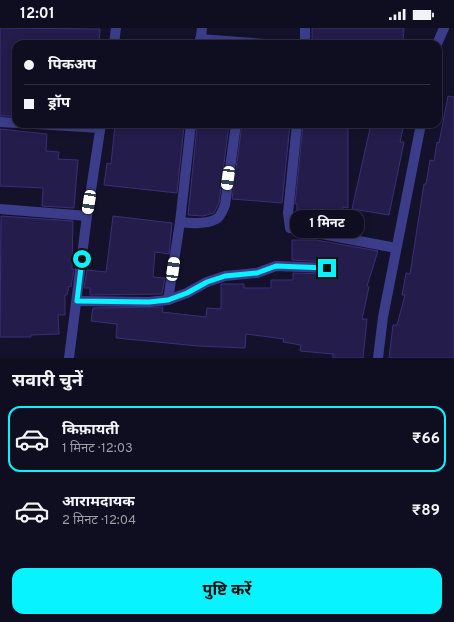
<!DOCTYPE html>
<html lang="hi">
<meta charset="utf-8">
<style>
body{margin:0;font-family:Overpass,"Noto Sans Devanagari",sans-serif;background:#1d1b2d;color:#f1f3f6;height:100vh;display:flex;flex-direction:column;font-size:15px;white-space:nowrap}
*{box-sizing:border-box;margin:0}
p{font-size:13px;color:#9b9ca5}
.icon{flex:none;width:22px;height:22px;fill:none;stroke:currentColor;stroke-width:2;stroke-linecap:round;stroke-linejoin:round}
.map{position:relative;height:330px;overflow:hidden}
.panel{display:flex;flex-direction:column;background:#0f0d20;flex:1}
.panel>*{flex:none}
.guide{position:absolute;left:12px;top:12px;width:430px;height:88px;border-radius:12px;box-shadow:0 2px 10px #0003,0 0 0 1px #2f2d3e;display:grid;align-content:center;height:88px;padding:0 12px;background:#0f0d20}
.end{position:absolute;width:18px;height:18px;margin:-9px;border:5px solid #07f3ff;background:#111;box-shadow:0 0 0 2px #111}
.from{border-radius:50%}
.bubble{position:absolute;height:28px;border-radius:12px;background:#0f0d20;box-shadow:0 2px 10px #0003,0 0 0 1px #2f2d3e;font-size:13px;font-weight:700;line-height:28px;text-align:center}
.car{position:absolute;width:12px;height:24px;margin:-12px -6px;border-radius:5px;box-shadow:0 0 3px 1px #0007;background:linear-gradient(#fff 24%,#345 0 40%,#fff 0 76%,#345 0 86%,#fff 0)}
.guide b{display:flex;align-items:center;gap:14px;height:38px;font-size:15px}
.guide b+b{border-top:1px solid #2f2d3e}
.guide i{width:10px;height:10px;background:#f1f3f6}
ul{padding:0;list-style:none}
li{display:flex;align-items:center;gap:12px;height:66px;margin:0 8px 6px;padding:0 4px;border:2px solid transparent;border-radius:12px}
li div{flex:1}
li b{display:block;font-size:15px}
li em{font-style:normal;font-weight:700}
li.active{border-color:#07f3ff}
li>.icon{width:36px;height:36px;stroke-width:1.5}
h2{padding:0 12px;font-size:18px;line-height:48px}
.button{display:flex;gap:8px;margin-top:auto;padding:8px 12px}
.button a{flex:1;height:46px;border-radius:12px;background:#07f3ff;color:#111;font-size:16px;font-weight:700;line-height:46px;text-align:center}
.status{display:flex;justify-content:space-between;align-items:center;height:28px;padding:0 20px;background:#0f0d20;direction:ltr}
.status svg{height:11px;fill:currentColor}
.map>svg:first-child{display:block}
.building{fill:#241d4c;stroke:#3a2f78}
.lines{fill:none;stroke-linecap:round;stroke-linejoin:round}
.minor{stroke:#3c3d8a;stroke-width:10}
.route{stroke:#07f3ff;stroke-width:5}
</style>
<div class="status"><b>12:01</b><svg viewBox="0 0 49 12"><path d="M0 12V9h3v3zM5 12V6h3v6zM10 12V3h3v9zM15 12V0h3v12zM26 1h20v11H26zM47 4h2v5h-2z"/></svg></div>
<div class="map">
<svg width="454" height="330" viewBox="0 0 454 330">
<rect width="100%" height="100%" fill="#14112b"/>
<g class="building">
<polygon points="0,0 100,1 99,16 16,16 16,88 0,88"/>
<polygon points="312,0 404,0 403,16 312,16"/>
<polygon points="448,68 454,69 454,330 389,330 393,297 397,297 405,267 402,267 406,245 410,246 424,156 426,156 430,132 434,133 437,114 439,115"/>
<polygon points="115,96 184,98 177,165 104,157 107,135 111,136"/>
<polygon points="200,96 229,96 219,175 214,185 203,188 188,187 197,99 199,99"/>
<polygon points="242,96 290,96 282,175 232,171"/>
<polygon points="303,96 348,98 348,180 343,179 343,183 297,183 297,176 295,176"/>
<polygon points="371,96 404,96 400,114 404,114 389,187 352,181"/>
<polygon points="0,101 47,106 46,123 59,124 58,131 78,132 74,180 42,178 43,160 0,158"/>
<polygon points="1,188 73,193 72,241 74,241 71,259 69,258 67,267 65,267 65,287 58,287 59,306 31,307 31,309 0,309"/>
<polygon points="113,188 172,195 169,226 155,224 153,249 165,250 162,266 90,267 90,260 84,260 87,242 106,244"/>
<polygon points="292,212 316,212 378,223 367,258 369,259 362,291 367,291 363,330 333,330 333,326 300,323 301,317 283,314 284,311 246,306 245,320 198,318 116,310 117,296 91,293 93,280 163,279 162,284 206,289 207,280 221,281 221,256 244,256 244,260 271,260 271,252 293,252 293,245 327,246 332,244 333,237 328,234 292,232"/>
</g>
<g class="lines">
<g class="minor">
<polyline points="200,11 265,16"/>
<polyline points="114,16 116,0"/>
<polyline points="200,16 202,0"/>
<polyline points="305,16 305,0"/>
<polyline points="437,16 444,0"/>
<polyline points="0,94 16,95"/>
<polyline points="34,96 100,100"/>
<polyline points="297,96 288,185 290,200 396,220"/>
<polyline points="0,181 87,188"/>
<path d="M180 194C190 195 206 197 216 191 221 189 223 181 225 177L236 96"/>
<polyline points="168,272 180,194 191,96"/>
<polyline points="77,273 149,274 168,272 187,265 207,254 225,248 257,245 276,238 327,240"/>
<polyline points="69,330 87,188 101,96"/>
<polyline points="378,330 383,289 421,96"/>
</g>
</g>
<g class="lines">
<polyline class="route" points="82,231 77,273 149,274 168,272 187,265 207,254 225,248 257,245 276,238 327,240"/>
</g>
</svg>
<i class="end from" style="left:82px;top:231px"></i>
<i class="end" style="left:327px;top:240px"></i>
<div class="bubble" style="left:290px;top:182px;width:74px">1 मिनट</div>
<i class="car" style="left:228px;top:150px;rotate:188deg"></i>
<i class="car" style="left:89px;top:174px;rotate:189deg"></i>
<i class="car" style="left:173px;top:241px;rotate:8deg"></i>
<div class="guide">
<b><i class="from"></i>पिकअप</b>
<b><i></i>ड्रॉप</b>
</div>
</div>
<section class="panel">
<h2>सवारी चुनें</h2>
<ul>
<li class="active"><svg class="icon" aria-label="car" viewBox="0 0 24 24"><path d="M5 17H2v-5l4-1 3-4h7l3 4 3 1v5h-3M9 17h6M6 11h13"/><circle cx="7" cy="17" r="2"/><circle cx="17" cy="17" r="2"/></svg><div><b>किफ़ायती</b><p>1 मिनट · 12:03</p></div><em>₹66</em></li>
<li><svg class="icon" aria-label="car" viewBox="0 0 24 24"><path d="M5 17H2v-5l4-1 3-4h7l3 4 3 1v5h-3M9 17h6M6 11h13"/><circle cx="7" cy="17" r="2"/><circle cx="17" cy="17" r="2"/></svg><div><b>आरामदायक</b><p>2 मिनट · 12:04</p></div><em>₹89</em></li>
</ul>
<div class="button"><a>पुष्टि करें</a></div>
</section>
